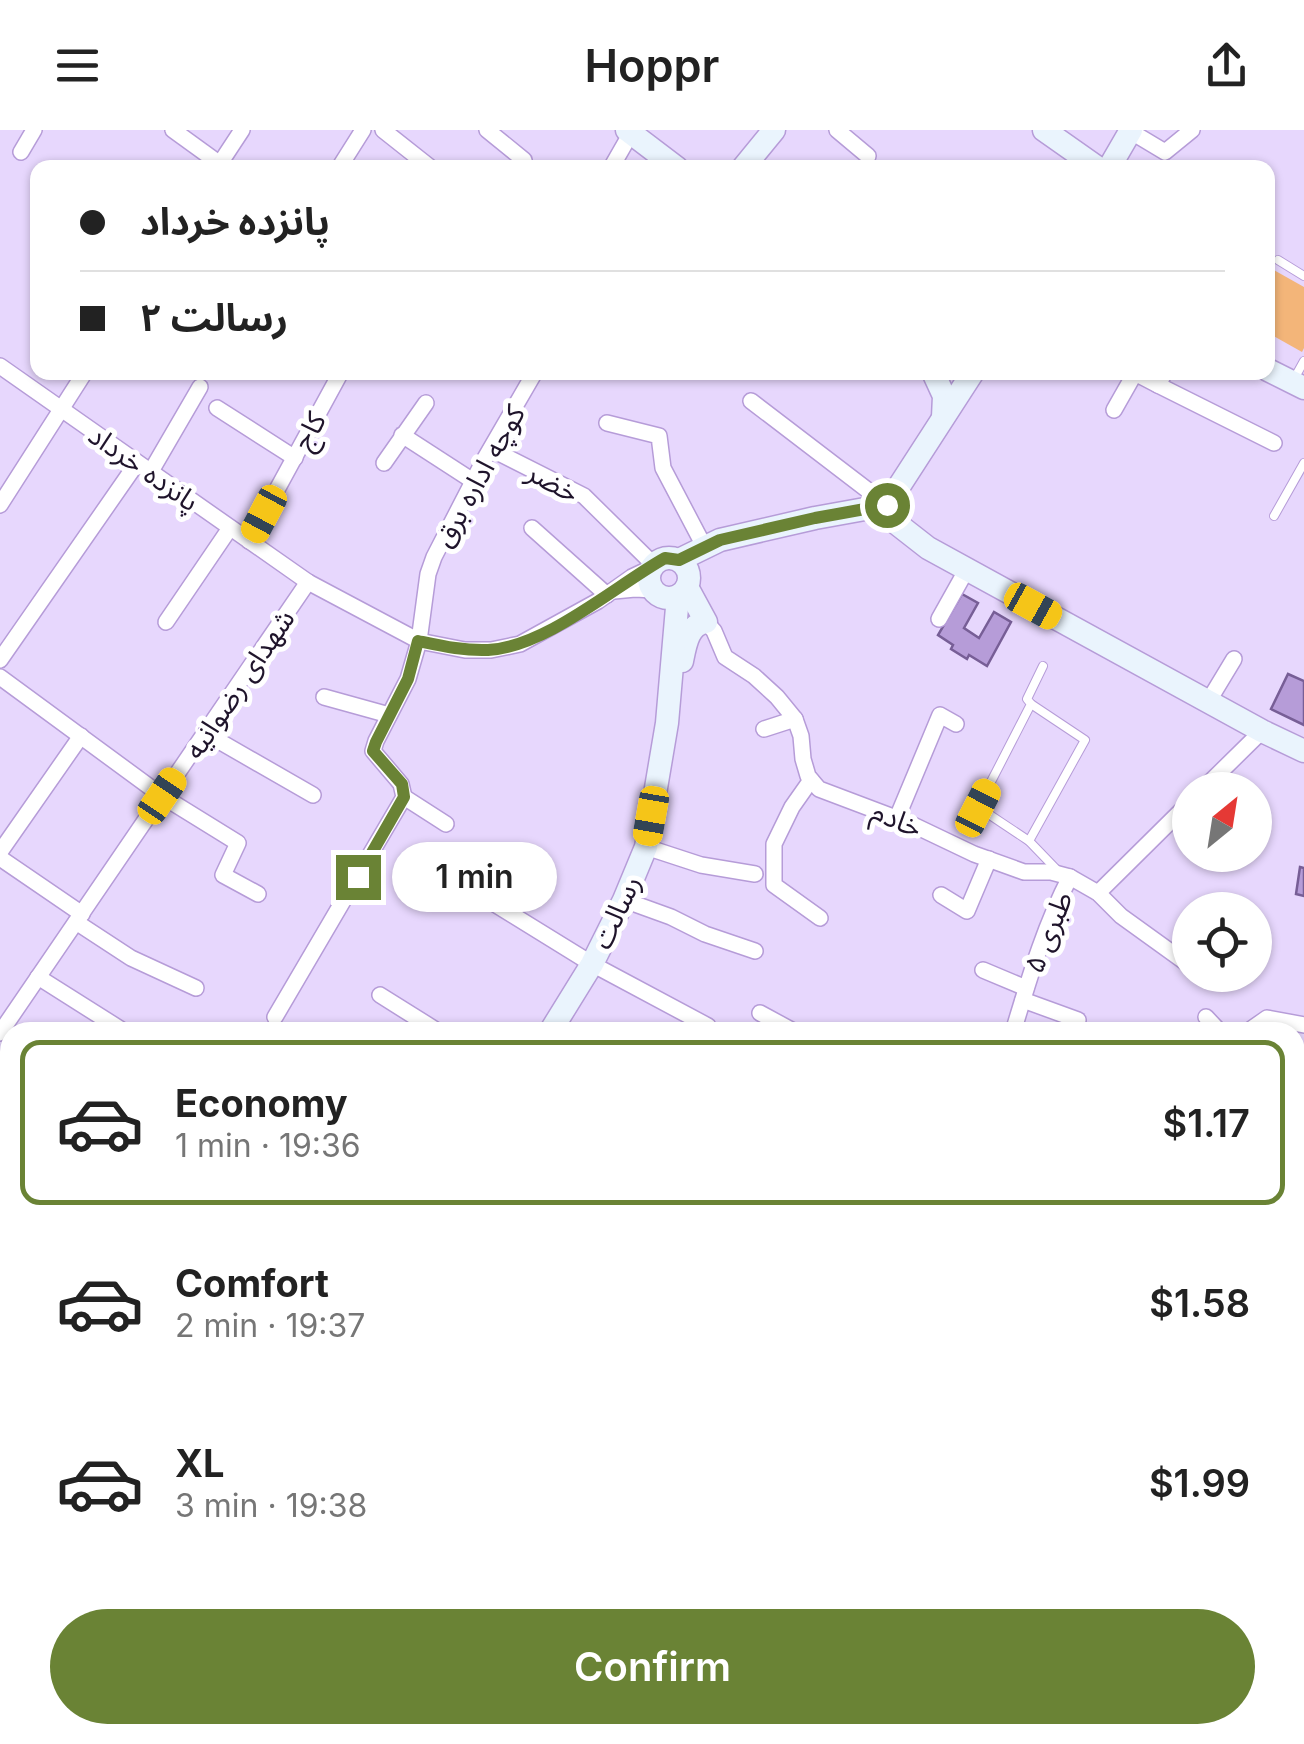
<!DOCTYPE html>
<meta charset="utf-8">
<style>
body{margin:0;font-family:Inter,"Noto Sans Arabic",sans-serif;background:#f6f6f6;color:#222;height:100vh;display:flex;flex-direction:column;font-size:38px;white-space:nowrap}
*{box-sizing:border-box;margin:0}
p{font-size:32px;color:#767676}
.icon{flex:none;width:55px;height:55px;fill:none;stroke:currentColor;stroke-width:2;stroke-linecap:round;stroke-linejoin:round}
.map{position:relative;flex:1;overflow:hidden}
.drawer{position:absolute;left:0px;top:892px;width:1305px;height:722px;display:flex;flex-direction:column;background:#fff;border-radius:30px 30px 0 0;box-shadow:0 2px 8px #0004}
.drawer>*{flex:none}
.banner{position:absolute;left:30px;top:30px;width:1245px;height:220px;border-radius:20px;box-shadow:0 2px 8px #0004;display:grid;align-content:center;height:220px;padding:0 50px;background:#fff}
.needle{width:65px;rotate:30deg}
.controls{position:absolute;left:1172px;top:642px;display:grid;gap:20px}
.controls a{display:grid;place-items:center;width:100px;height:100px;border-radius:50%;background:#fff;box-shadow:0 2px 8px #0004;font-size:50px}
.end{position:absolute;width:45px;height:45px;margin:-22px;border:12px solid #6a8335;background:#fff;box-shadow:0 0 0 5px #fff}
.from{border-radius:50%}
.bubble{position:absolute;height:70px;border-radius:35px;background:#fff;box-shadow:0 2px 8px #0004;font-size:32px;font-weight:600;line-height:70px;text-align:center}
.car{position:absolute;width:30px;height:60px;margin:-30px -15px;border-radius:12px;box-shadow:0 0 8px 2px #0007;background:linear-gradient(#f5c518 24%,#345 0 40%,#f5c518 0 76%,#345 0 86%,#f5c518 0)}
.banner b{display:flex;align-items:center;gap:35px;height:95px;font-size:38px}
.banner b+b{border-top:2px solid #e0e0e0}
.banner i{width:25px;height:25px;background:#222}
ul{padding:18px 0 0;list-style:none}
li{display:flex;align-items:center;gap:30px;height:165px;margin:0 20px 15px;padding:0 30px;border:5px solid transparent;border-radius:20px}
li div{flex:1}
li b{display:block;font-size:38px}
li em{font-style:normal;font-weight:600}
li.selected{border-color:#6a8335}
li>.icon{width:90px;height:90px;stroke-width:1.5}
.button{display:flex;gap:20px;margin-top:auto;padding:20px 50px}
.button a{flex:1;height:115px;border-radius:60px;background:#6a8335;color:#fff;font-size:40px;font-weight:600;line-height:115px;text-align:center}
header{display:flex;justify-content:space-between;align-items:center;height:130px;padding:0 50px;background:#fff;font-size:45px;font-weight:600}
.map>svg:first-child{display:block}
.green{fill:#f3b579}
.building{fill:#b69cd8;stroke:#775e96;stroke-width:2.5}
.lines{fill:none;stroke-linecap:round;stroke-linejoin:round}
.lane-casing{stroke:#b69cd8;stroke-width:10}
.street-casing{stroke:#b69cd8;stroke-width:18}
.secondary-casing{stroke:#b69cd8;stroke-width:25}
.primary-casing{stroke:#8395b0;stroke-width:28}
.lane{stroke:#fff;stroke-width:8}
.street{stroke:#fff;stroke-width:15}
.secondary{stroke:#eaf4fd;stroke-width:22}
.primary{stroke:#d5e9fb;stroke-width:25}
.route{stroke:#6a8335;stroke-width:12}
.labels{text-anchor:middle;dominant-baseline:central;stroke-width:10;stroke-linejoin:round;paint-order:stroke}
.street-label{font-size:28px;fill:#1f142b;stroke:#fff}
</style>
<header><svg class="icon" aria-label="menu" viewBox="0 0 24 24"><path d="M4 6h16M4 12h16M4 18h16"/></svg>Hoppr<svg class="icon" aria-label="share" viewBox="0 0 24 24"><path d="M12 15V3M7 8l5-5 5 5M5 13v7h14v-7"/></svg></header>
<div class="map">
<svg width="1304" height="1614" viewBox="0 0 1304 1614">
<rect width="100%" height="100%" fill="#e7d7fd"/>
<g class="green">
<polygon points="1272,139 1304,157 1304,218 1302,222 1268,203 1268,147"/>
<polygon points="1304,1173 1304,1614 1223,1614 1226,1605 1295,1605 1295,1230"/>
</g>
<g class="building">
<polygon points="962,464 978,473 964,498 979,508 994,482 1011,492 987,536 969,525 967,529 951,519 953,515 938,505"/>
<polygon points="1288,544 1304,551 1304,595 1271,579"/>
<polygon points="1300,737 1304,738 1304,766 1296,764"/>
</g>
<g class="lines">
<defs>
<g id="lane">
<polyline points="1278,130 1304,146"/>
<polyline points="1294,249 1304,231"/>
<polyline points="1274,386 1304,333"/>
<polyline points="1043,536 1027,569 1031,574 978,677 1029,711 1057,740"/>
<polyline points="1029,711 1085,610 1031,574"/>
</g>
<g id="street">
<polyline points="173,0 220,34"/>
<polyline points="383,0 431,38"/>
<polyline points="487,0 524,30"/>
<polyline points="837,0 868,26"/>
<polyline points="1130,1 1165,22 1192,0"/>
<polyline points="21,22 34,0"/>
<polyline points="217,38 242,0"/>
<polyline points="339,38 363,0"/>
<polyline points="611,38 631,3"/>
<polyline points="0,236 308,452 419,511 465,520 491,520 520,514 598,471 632,447 651,438"/>
<polyline points="1165,242 1158,255 1274,313"/>
<polyline points="751,271 887,375"/>
<polyline points="217,278 295,328"/>
<polyline points="1114,280 1135,243 1158,255"/>
<polyline points="607,293 659,306 663,338 705,418"/>
<polyline points="402,305 473,351"/>
<polyline points="491,319 584,366 653,434"/>
<polyline points="384,333 426,273"/>
<polyline points="150,343 200,257"/>
<polyline points="0,375 85,242"/>
<polyline points="532,398 607,465"/>
<polyline points="249,411 341,242"/>
<polyline points="614,461 635,459 653,460"/>
<polyline points="939,489 967,439"/>
<polyline points="166,492 230,398"/>
<polyline points="706,492 714,501 725,527 754,546 777,567 795,589 801,606 803,629 808,646 819,659 909,693 974,724 1024,742 1051,742 1070,747 1098,763 1121,786 1189,835"/>
<polyline points="0,530 137,333"/>
<polyline points="0,547 162,666 238,713 223,745 258,764"/>
<polyline points="324,567 389,585"/>
<polyline points="1208,572 1234,529"/>
<polyline points="764,599 795,589"/>
<polyline points="205,603 313,665"/>
<polyline points="811,650 792,677 774,714 774,755 820,788"/>
<polyline points="1202,660 1262,601"/>
<polyline points="404,667 446,694"/>
<polyline points="897,688 940,585 956,594"/>
<polyline points="646,717 701,735 755,744"/>
<polyline points="0,722 81,606"/>
<polyline points="0,728 82,784"/>
<polyline points="469,758 592,834 708,896"/>
<polyline points="1098,763 1190,672"/>
<polyline points="941,765 967,781 989,729"/>
<polyline points="624,770 671,787 705,804 755,821"/>
<polyline points="76,792 131,828 196,858"/>
<polyline points="983,840 1026,858"/>
<polyline points="38,847 125,902"/>
<polyline points="380,865 439,902"/>
<polyline points="1023,870 1078,890"/>
<polyline points="760,883 795,902"/>
<polyline points="275,887 404,667 401,654 373,621 376,611 408,549 419,511 428,444 434,427 484,330 535,242"/>
<polyline points="1206,887 1220,902"/>
<path d="M1013 902C1029 849 1044 797 1070 747"/>
<polyline points="1247,902 1267,888 1304,895"/>
<polyline points="0,903 308,452"/>
<polyline points="0,1170 10,1182"/>
<polyline points="0,1425 10,1431"/>
<polyline points="376,1605 386,1614"/>
<polyline points="500,1605 509,1614"/>
<polyline points="613,1605 621,1614"/>
<polyline points="907,1605 920,1614"/>
<polyline points="189,1614 198,1605"/>
<polyline points="306,1614 314,1605"/>
<polyline points="453,1614 461,1605"/>
<polyline points="825,1614 835,1605"/>
</g>
<g id="secondary">
<polyline points="627,0 677,38"/>
<polyline points="1044,0 1098,38"/>
<polyline points="743,38 774,0"/>
<polyline points="1109,38 1131,0"/>
<polyline points="1268,240 1304,258"/>
<polyline points="933,242 944,266 943,287"/>
<polyline points="887,375 896,393 928,418 1262,601 1304,621"/>
<polyline points="887,375 973,242"/>
<circle cx="669" cy="448" r="20"/>
<polyline points="679,430 720,410 815,388 887,375"/>
<path d="M682 531C685 516 688 494 706 492L687 457"/>
<polyline points="550,902 592,834 624,770 646,717 667,593 678,466"/>
<polyline points="0,1515 10,1505"/>
</g>
<g id="primary">
<polyline points="1295,1098 1304,1061"/>
<polyline points="1295,1143 1304,1105"/>
<polyline points="1135,1614 1141,1605"/>
<polyline points="1174,1614 1177,1605"/>
</g>
</defs>
<use href="#lane" class="lane-casing"/>
<use href="#street" class="street-casing"/>
<use href="#secondary" class="secondary-casing"/>
<use href="#primary" class="primary-casing"/>
<use href="#lane" class="lane"/>
<use href="#street" class="street"/>
<use href="#secondary" class="secondary"/>
<use href="#primary" class="primary"/>
</g>
<g class="lines">
<path class="route" d="M358 747 404 667 402 654 373 621 376 612 408 549 418 511C442 516 464 521 488 520 546 517 615 456 665 428L679 430 720 410 815 388 887 375"/>
</g>
<g class="labels">
<g class="street-label">
<text transform="translate(309 301) rotate(-62)">کاج</text>
<text transform="translate(144 338) rotate(35)">پانزده خرداد</text>
<text transform="translate(479 346) rotate(-61)">کوچه اداره برق</text>
<text transform="translate(553 352) rotate(28)">خضر</text>
<text transform="translate(239 554) rotate(-56)">شهدای رضوانیه</text>
<text transform="translate(897 689) rotate(22)">خادم</text>
<text transform="translate(616 782) rotate(-65)">رسالت</text>
<text transform="translate(1048 802) rotate(-68)">طبری ۵</text>
</g>
</g>
</svg>
<div class="controls">
<a><svg class="needle" viewBox="-14 -14 28 28"><path d="M0-13l5 13h-10z" fill="#e53935"/><path d="M0 13l5-13h-10z" fill="#767676"/></svg></a>
<a><svg class="icon" aria-label="locate" viewBox="0 0 24 24"><circle cx="12" cy="12" r="6"/><path d="M12 2v4M12 18v4M2 12h4M18 12h4"/></svg></a>
</div>
<i class="end from" style="left:887px;top:375px"></i>
<i class="end" style="left:358px;top:747px"></i>
<div class="bubble" style="left:392px;top:712px;width:165px">1 min</div>
<i class="car" style="left:264px;top:384px;rotate:208deg"></i>
<i class="car" style="left:1033px;top:476px;rotate:119deg"></i>
<i class="car" style="left:162px;top:666px;rotate:34deg"></i>
<i class="car" style="left:978px;top:678px;rotate:27deg"></i>
<i class="car" style="left:651px;top:686px;rotate:190deg"></i>
<div class="banner">
<b><i class="from"></i>پانزده خرداد</b>
<b><i></i>رسالت ۲</b>
</div>
<section class="drawer">
<ul>
<li class="selected"><svg class="icon" aria-label="car" viewBox="0 0 24 24"><path d="M5 17H2v-5l4-1 3-4h7l3 4 3 1v5h-3M9 17h6M6 11h13"/><circle cx="7" cy="17" r="2"/><circle cx="17" cy="17" r="2"/></svg><div><b>Economy</b><p>1 min · 19:36</p></div><em>$1.17</em></li>
<li><svg class="icon" aria-label="car" viewBox="0 0 24 24"><path d="M5 17H2v-5l4-1 3-4h7l3 4 3 1v5h-3M9 17h6M6 11h13"/><circle cx="7" cy="17" r="2"/><circle cx="17" cy="17" r="2"/></svg><div><b>Comfort</b><p>2 min · 19:37</p></div><em>$1.58</em></li>
<li><svg class="icon" aria-label="car" viewBox="0 0 24 24"><path d="M5 17H2v-5l4-1 3-4h7l3 4 3 1v5h-3M9 17h6M6 11h13"/><circle cx="7" cy="17" r="2"/><circle cx="17" cy="17" r="2"/></svg><div><b>XL</b><p>3 min · 19:38</p></div><em>$1.99</em></li>
</ul>
<div class="button"><a>Confirm</a></div>
</section>
</div>
